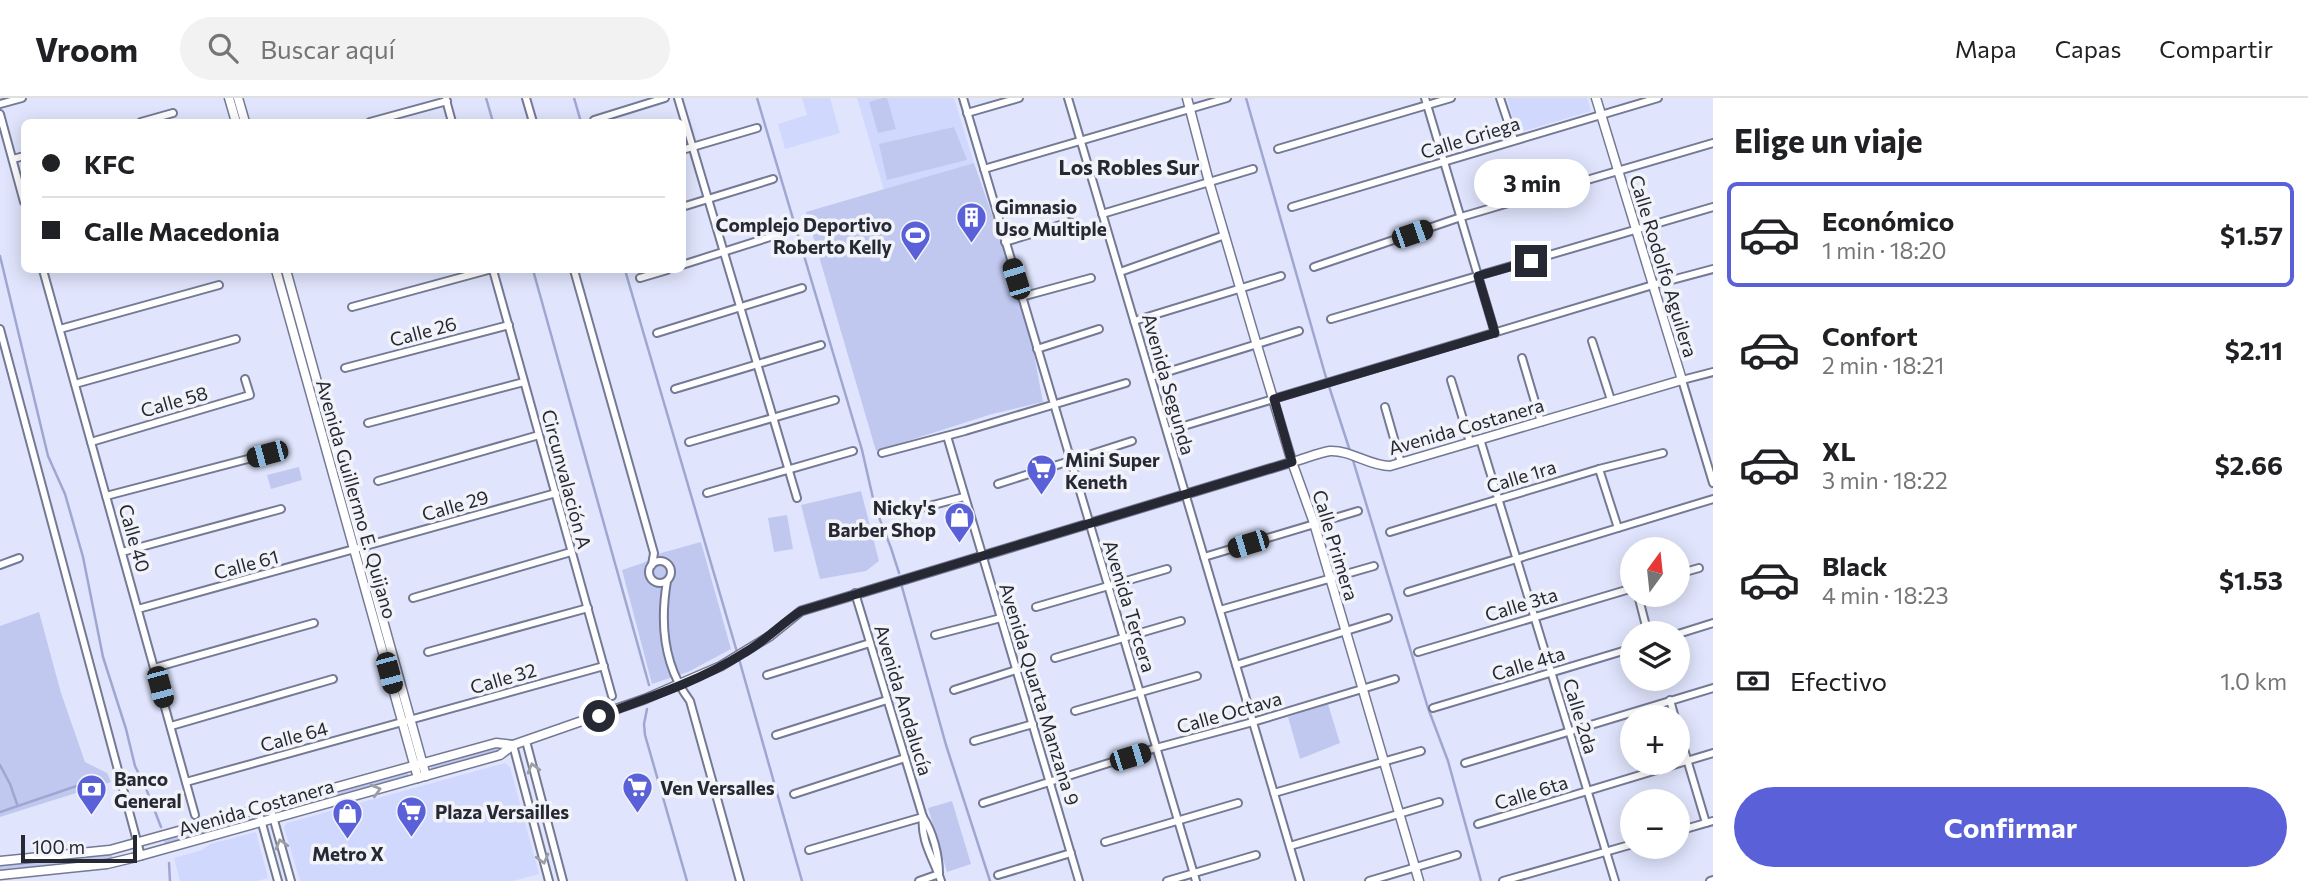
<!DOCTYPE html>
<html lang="es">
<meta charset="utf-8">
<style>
body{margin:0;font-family:Commissioner,sans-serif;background:#f2f2f2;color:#202124;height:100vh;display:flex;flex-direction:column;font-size:26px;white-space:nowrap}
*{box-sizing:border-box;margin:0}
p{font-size:23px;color:#757577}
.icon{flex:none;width:38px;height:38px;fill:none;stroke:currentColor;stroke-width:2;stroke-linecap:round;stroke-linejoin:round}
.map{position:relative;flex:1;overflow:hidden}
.drawer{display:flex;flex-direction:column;background:#fff;width:595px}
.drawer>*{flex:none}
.banner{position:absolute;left:21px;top:21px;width:665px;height:154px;border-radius:10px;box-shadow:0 4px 18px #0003;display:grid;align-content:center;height:154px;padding:0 21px;background:#fff}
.needle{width:46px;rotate:15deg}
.controls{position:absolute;left:1620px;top:439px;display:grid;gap:14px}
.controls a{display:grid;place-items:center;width:70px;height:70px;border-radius:50%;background:#fff;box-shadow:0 4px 18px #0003;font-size:35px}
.scale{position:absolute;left:21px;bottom:18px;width:116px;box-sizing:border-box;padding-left:7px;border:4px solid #262833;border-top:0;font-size:19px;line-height:24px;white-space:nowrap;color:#262833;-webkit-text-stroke:5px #f2f3f9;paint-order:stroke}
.end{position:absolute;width:32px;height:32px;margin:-16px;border:9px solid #262833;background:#fff;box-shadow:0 0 0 4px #fff}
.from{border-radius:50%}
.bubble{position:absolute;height:49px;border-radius:24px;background:#fff;box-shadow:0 4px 18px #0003;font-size:23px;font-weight:700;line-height:49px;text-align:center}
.car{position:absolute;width:21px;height:42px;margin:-21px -10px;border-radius:9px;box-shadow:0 0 5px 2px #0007;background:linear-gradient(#222 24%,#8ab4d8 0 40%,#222 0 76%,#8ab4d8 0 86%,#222 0)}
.banner b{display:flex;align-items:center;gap:24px;height:66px;font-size:26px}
.banner b+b{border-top:2px solid #e0e0e0}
.banner i{width:18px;height:18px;background:#202124}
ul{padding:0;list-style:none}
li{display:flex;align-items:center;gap:21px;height:105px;margin:0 14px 10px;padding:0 7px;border:4px solid transparent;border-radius:10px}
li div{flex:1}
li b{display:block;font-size:26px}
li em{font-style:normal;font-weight:700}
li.selected{border-color:#5960d8}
li>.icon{width:63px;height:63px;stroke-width:1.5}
h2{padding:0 21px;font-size:32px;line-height:84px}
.pay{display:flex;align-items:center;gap:18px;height:77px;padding:0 21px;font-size:26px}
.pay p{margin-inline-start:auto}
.primary-button{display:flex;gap:14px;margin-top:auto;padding:14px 21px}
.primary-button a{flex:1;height:80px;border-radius:42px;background:#5960d8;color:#fff;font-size:28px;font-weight:700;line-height:80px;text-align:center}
header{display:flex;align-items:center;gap:42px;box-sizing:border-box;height:98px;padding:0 35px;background:#fff;border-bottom:2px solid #e0e0e0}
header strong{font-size:33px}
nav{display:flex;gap:38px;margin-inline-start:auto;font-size:24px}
.search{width:490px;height:63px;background:#f2f2f2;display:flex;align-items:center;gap:18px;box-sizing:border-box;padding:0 24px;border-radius:38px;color:#757577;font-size:26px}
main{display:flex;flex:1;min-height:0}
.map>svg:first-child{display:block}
.built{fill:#d0d8fd}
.green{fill:#c0c8ef}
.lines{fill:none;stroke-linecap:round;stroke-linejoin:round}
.stream{stroke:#9fa7d1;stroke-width:2.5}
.minor-casing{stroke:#747994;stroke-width:10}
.tertiary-casing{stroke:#747994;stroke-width:11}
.minor{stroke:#fff;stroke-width:6}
.tertiary{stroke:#fff;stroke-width:8}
.oneway{stroke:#9d9ea3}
.route{stroke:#262833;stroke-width:9}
.labels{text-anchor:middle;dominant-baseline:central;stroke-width:7;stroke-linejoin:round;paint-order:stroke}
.street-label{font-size:19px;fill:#262833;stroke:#f2f3f9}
.poi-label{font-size:19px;font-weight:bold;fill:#262833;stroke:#f2f3f9;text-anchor:start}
.neighbourhood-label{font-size:21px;font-weight:bold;fill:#262833;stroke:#f2f3f9}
</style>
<header>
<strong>Vroom</strong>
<div class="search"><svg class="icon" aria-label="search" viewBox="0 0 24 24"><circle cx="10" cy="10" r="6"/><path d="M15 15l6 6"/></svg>Buscar aquí</div>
<nav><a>Mapa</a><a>Capas</a><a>Compartir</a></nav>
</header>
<main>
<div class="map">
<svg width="1713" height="783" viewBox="0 0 1713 783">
<rect width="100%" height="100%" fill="#e0e5fd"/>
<g class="built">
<polygon points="802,0 830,0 840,35 785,51 778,26 807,17"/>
<polygon points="857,0 954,0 974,65 884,92"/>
<polygon points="1507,0 1587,0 1591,13 1517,35"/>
<polygon points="505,665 510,669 539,776 513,783 300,783 284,729 287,725"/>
<polygon points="256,734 268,780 257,783 180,783 174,760 202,752 210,746"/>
</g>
<g class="green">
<polygon points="883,0 887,0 896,31 878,35 869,4"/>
<polygon points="954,29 967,62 887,82 879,46"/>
<polygon points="974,65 1026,214 1043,304 992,316 876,353 806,114"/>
<polygon points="299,369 302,382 271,391 267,377"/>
<polygon points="861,393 879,463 866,473 820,481 801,407"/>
<polygon points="787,417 793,451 774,454 768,420"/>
<polygon points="701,444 731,551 688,574 652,586 622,472 643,465 661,455"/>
<polygon points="39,514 61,595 85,664 107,675 111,684 0,719 0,528"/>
<polygon points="1328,606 1340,645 1300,661 1288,619"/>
<polygon points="499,648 501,653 431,671 431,668"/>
<polygon points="406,674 409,677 407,679 285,713 283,712 284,708"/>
<polygon points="952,703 971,766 947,774 928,710"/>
<polygon points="248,719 249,723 166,747 164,744 164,742"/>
<polygon points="111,756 113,760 0,772 0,768"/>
</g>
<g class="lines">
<g class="stream">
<polyline points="486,0 493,24"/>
<polyline points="574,0 581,24"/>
<polyline points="757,0 862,352 875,409 891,450 899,475"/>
<polyline points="1246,0 1325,276 1350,353"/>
<polyline points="0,158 48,358 65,396 83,459 103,559 126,631 135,668 147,693 161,729"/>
<polyline points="533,172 649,587"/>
<polyline points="625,172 737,554"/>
<polyline points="1352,359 1428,610 1448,663 1481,783"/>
<polyline points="902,489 946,647 990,783"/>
<polyline points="739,561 802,783"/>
<polyline points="647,611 644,626 645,637 687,783"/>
<polyline points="0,667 10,686 17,706"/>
<polyline points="0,714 100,680"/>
<polyline points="169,765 170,783"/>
</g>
<defs>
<g id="minor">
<polyline points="526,0 533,24"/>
<polyline points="678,0 797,400"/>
<polyline points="963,0 1196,783"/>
<polyline points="1068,0 1300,783"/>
<polyline points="1425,0 1495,235"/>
<polyline points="1500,0 1514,42"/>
<polyline points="446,2 452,24"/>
<polyline points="0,6 22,0"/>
<polyline points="967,15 1019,0"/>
<polyline points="0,16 24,104"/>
<polyline points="594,22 665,0"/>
<polyline points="141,24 173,15"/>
<polyline points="370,24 447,3"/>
<polyline points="1278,51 1451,0"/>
<polyline points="682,52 757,30"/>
<polyline points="13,61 24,58"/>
<polyline points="984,71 1227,0"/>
<polyline points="682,109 773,81"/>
<polyline points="1292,109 1658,0"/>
<polyline points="1102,116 1253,71"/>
<polyline points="1005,144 1070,124"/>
<polyline points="682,167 786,134"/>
<polyline points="1314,169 1461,119 1713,45"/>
<polyline points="43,172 195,717"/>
<polyline points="493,172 612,598"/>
<polyline points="574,172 654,455 652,467"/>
<polyline points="1120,174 1225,137"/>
<polyline points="640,180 667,172"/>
<polyline points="1021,199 1091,180"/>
<polyline points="352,209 488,172"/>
<polyline points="1331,221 1713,109"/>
<polyline points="1134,223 1281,178"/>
<polyline points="0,231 141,758"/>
<polyline points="60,231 219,187"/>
<polyline points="657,235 802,190"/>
<polyline points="1592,243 1611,302"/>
<polyline points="1037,251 1099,231"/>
<polyline points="1522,260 1541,324"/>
<polyline points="345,270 509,227"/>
<polyline points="1713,274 1682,282 1713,385"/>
<polyline points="1151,279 1299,233"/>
<polyline points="1451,282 1470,344"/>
<polyline points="75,286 236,241"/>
<polyline points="675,291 821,247"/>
<polyline points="1385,309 1401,365"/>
<polyline points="368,325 524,284"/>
<polyline points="1167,333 1653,187 1713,171"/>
<polyline points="947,338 1079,783"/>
<polyline points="1480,341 1615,783"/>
<polyline points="91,344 250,297 245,281"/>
<polyline points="689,344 835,302"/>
<polyline points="882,355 965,333 1126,285"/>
<polyline points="1599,371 1618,430"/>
<polyline points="378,383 539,337"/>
<polyline points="998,386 1132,343"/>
<polyline points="707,395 853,353"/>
<polyline points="106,398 267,356"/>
<polyline points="902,415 964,399"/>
<polyline points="1390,434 1599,371 1663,355"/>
<polyline points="122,454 281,411"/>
<polyline points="1204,459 1358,413"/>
<circle cx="660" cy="474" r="11"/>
<polyline points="0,467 19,460"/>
<polyline points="1678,476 1699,470"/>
<path d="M667 483C660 525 664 569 690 603L740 783"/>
<polyline points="1408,494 1713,401"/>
<path d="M855 495 923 719C933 734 939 757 939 776"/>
<polyline points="1638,497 1648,536"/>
<polyline points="413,500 571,454"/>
<polyline points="1036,509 1167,471"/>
<polyline points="138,511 556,395"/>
<polyline points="1220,512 1374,468"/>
<polyline points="1678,536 1713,525"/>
<polyline points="935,537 1001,520"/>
<polyline points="428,554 588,510"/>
<polyline points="1418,554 1633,490"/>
<polyline points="1055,560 1181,523"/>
<polyline points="1236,567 1388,520"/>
<polyline points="154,570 314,525"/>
<polyline points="767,577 870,545"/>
<polyline points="954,592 1016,572"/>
<polyline points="1670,602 1675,620"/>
<polyline points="1433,610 1633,550"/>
<polyline points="1075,613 1197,578"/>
<polyline points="171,628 333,581"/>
<polyline points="1678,631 1706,725"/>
<polyline points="776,637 887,602"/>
<polyline points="526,643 563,783"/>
<polyline points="974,643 1033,626"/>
<polyline points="513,647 549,783"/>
<polyline points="1465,665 1713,590"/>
<polyline points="186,684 604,568"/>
<polyline points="1274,695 1421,653"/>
<polyline points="794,696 905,660"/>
<polyline points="983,705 1156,650 1253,624 1395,581"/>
<polyline points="270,708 291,783"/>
<polyline points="258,711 278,783"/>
<path d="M923 719C920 742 934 762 941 783"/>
<polyline points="1478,726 1713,655"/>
<polyline points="1678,733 1713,723"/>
<polyline points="1105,744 1238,705"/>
<polyline points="1290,748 1439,704"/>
<polyline points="809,752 923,719"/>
<polyline points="998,777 1071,755"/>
<polyline points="919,783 939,776"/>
<polyline points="1167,783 1256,757"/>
<polyline points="1369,783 1457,757"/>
<polyline points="1503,783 1633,746"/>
<polyline points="1710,783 1713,782"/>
</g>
<g id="tertiary">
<polyline points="229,0 236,24"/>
<polyline points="238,0 245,24"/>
<polyline points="1187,0 1209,84 1256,244 1292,364 1314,425 1419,783"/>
<polyline points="276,172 418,680"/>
<polyline points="286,172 426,678"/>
<polyline points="0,763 110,752 496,645 513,647"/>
<path d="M0 777 107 766 132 760 500 657 513 647 645 601 721 568 770 538 801 513 1292 364C1304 361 1318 355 1330 353 1351 352 1369 368 1390 368L1682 282 1596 0"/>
</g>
</defs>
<use href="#minor" class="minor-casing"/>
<use href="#tertiary" class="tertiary-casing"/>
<use href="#minor" class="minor"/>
<use href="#tertiary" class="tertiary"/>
</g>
<defs><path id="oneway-chevron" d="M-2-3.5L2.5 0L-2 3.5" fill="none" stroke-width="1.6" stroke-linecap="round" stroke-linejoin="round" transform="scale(1.75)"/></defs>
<g class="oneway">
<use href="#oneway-chevron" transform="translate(533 670) rotate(-105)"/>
<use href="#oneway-chevron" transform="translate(376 692) rotate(-16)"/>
<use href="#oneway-chevron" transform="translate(281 746) rotate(-106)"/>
<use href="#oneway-chevron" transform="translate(543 761) rotate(75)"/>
</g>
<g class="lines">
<path class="route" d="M599 618C648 600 700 583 744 555 765 543 781 526 801 513L1292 364 1274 301 1495 235 1478 178 1531 163"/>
</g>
<defs>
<symbol id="building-pin" viewBox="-11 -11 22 30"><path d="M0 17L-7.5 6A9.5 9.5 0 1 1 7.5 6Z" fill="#5960d8" stroke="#f2f3f9"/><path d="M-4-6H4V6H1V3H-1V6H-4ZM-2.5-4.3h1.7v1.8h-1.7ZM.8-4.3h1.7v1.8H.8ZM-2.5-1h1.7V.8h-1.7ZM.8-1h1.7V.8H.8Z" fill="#fff"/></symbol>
<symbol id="stadium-pin" viewBox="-11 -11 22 30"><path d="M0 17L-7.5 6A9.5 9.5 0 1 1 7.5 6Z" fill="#5960d8" stroke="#f2f3f9"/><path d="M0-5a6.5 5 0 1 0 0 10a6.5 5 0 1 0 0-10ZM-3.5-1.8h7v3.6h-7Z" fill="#fff"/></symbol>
<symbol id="supermarket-pin" viewBox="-11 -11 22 30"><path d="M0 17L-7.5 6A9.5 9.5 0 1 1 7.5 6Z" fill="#5960d8" stroke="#f2f3f9"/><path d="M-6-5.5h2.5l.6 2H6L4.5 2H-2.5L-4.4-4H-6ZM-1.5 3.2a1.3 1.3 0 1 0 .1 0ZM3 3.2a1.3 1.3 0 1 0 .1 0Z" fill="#fff"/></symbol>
<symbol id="shop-pin" viewBox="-11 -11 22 30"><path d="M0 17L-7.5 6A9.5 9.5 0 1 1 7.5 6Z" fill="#5960d8" stroke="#f2f3f9"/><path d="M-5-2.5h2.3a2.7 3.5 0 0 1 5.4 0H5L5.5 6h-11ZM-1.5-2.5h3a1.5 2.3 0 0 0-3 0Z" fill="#fff"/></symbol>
<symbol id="bank-pin" viewBox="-11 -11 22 30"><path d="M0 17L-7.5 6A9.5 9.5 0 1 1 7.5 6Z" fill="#5960d8" stroke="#f2f3f9"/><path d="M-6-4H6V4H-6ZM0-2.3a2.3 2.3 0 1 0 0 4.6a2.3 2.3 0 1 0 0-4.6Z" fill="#fff"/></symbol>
</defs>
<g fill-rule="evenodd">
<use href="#building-pin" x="954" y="102" width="35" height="47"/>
<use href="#stadium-pin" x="898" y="120" width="35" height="47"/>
<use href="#supermarket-pin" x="1024" y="354" width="35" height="47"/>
<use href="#shop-pin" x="942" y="402" width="35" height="47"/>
<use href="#supermarket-pin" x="620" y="672" width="35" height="47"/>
<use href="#bank-pin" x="74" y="674" width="35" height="47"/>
<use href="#supermarket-pin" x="394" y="696" width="35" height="47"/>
<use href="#shop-pin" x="330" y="698" width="35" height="47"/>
</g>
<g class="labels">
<g class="street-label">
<text transform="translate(1470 39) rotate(-17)">Calle Griega</text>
<text transform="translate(1664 168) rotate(73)">Calle Rodolfo Aguilera</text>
<text transform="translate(423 233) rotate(-15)">Calle 26</text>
<text transform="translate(1169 286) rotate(74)">Avenida Segunda</text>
<text transform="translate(174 303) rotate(-16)">Calle 58</text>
<text transform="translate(1466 328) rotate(-16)">Avenida Costanera</text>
<text transform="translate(1521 378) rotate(-17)">Calle 1ra</text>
<text transform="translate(567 381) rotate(75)">Circunvalación A</text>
<text transform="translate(357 401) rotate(74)">Avenida Guillermo E. Quijano</text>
<text transform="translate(455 407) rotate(-16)">Calle 29</text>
<text transform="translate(135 440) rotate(74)">Calle 40</text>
<text transform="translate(1336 447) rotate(73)">Calle Primera</text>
<text transform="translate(246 466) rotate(-15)">Calle 61</text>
<text transform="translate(1521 506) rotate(-17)">Calle 3ta</text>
<text transform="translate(1130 508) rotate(73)">Avenida Tercera</text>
<text transform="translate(1528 565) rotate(-17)">Calle 4ta</text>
<text transform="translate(503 580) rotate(-16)">Calle 32</text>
<text transform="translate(1040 596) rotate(73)">Avenida Quarta Manzana 9</text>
<text transform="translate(904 602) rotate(73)">Avenida Andalucía</text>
<text transform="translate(1229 614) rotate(-16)">Calle Octava</text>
<text transform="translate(1581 618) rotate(73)">Calle 2da</text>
<text transform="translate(294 638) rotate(-15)">Calle 64</text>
<text transform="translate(1531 694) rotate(-17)">Calle 6ta</text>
<text transform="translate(256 709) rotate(-16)">Avenida Costanera</text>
</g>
<g class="poi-label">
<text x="995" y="108">Gimnasio<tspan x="995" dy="22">Uso Multiple</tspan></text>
<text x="892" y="126" text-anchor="end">Complejo Deportivo<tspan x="892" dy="22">Roberto Kelly</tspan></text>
<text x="1065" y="361">Mini Super<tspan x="1065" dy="22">Keneth</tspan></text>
<text x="936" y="409" text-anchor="end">Nicky's<tspan x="936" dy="22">Barber Shop</tspan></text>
<text x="114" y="680">Banco<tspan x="114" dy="22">General</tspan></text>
<text x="660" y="689">Ven Versalles</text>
<text x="435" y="713">Plaza Versailles</text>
<text x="348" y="755" text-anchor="middle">Metro X</text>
</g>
<g class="neighbourhood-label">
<text x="1129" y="68">Los Robles Sur</text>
</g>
</g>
</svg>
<div class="controls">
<a><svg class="needle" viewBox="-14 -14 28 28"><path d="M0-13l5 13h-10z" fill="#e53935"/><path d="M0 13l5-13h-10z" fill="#757577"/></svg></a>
<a><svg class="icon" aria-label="layers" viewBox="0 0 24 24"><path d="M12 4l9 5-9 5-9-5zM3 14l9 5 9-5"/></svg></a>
<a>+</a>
<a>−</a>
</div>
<div class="scale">100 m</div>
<i class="end from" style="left:599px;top:618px"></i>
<i class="end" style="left:1531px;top:163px"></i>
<div class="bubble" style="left:1474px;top:61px;width:116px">3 min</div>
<i class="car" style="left:1412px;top:136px;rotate:71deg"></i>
<i class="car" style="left:1016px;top:181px;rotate:343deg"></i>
<i class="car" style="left:267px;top:356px;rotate:255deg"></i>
<i class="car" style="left:1248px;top:446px;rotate:253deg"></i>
<i class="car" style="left:389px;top:575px;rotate:165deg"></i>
<i class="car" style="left:160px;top:589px;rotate:165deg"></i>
<i class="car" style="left:1130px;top:659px;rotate:73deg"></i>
<div class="banner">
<b><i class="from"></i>KFC</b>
<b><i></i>Calle Macedonia</b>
</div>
</div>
<section class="drawer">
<h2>Elige un viaje</h2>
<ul>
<li class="selected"><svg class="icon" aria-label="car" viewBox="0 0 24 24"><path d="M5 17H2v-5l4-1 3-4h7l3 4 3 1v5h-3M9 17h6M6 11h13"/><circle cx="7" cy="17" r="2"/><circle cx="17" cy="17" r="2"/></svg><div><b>Económico</b><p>1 min · 18:20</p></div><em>$1.57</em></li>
<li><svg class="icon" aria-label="car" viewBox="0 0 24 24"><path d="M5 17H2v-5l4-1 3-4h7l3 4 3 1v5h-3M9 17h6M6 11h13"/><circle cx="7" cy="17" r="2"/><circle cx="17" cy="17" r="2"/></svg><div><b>Confort</b><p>2 min · 18:21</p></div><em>$2.11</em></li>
<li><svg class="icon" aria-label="car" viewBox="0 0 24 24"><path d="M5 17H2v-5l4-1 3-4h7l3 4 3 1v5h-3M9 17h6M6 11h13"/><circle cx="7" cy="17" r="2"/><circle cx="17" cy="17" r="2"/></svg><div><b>XL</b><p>3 min · 18:22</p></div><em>$2.66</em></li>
<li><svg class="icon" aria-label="car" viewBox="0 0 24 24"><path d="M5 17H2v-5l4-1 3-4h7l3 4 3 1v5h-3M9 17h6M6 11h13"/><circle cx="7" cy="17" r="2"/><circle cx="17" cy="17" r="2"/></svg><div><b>Black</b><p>4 min · 18:23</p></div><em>$1.53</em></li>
</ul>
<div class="pay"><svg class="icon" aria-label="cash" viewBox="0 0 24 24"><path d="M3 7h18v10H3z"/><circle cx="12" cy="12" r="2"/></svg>Efectivo<p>1.0 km</p></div>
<div class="primary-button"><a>Confirmar</a></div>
</section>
</main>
